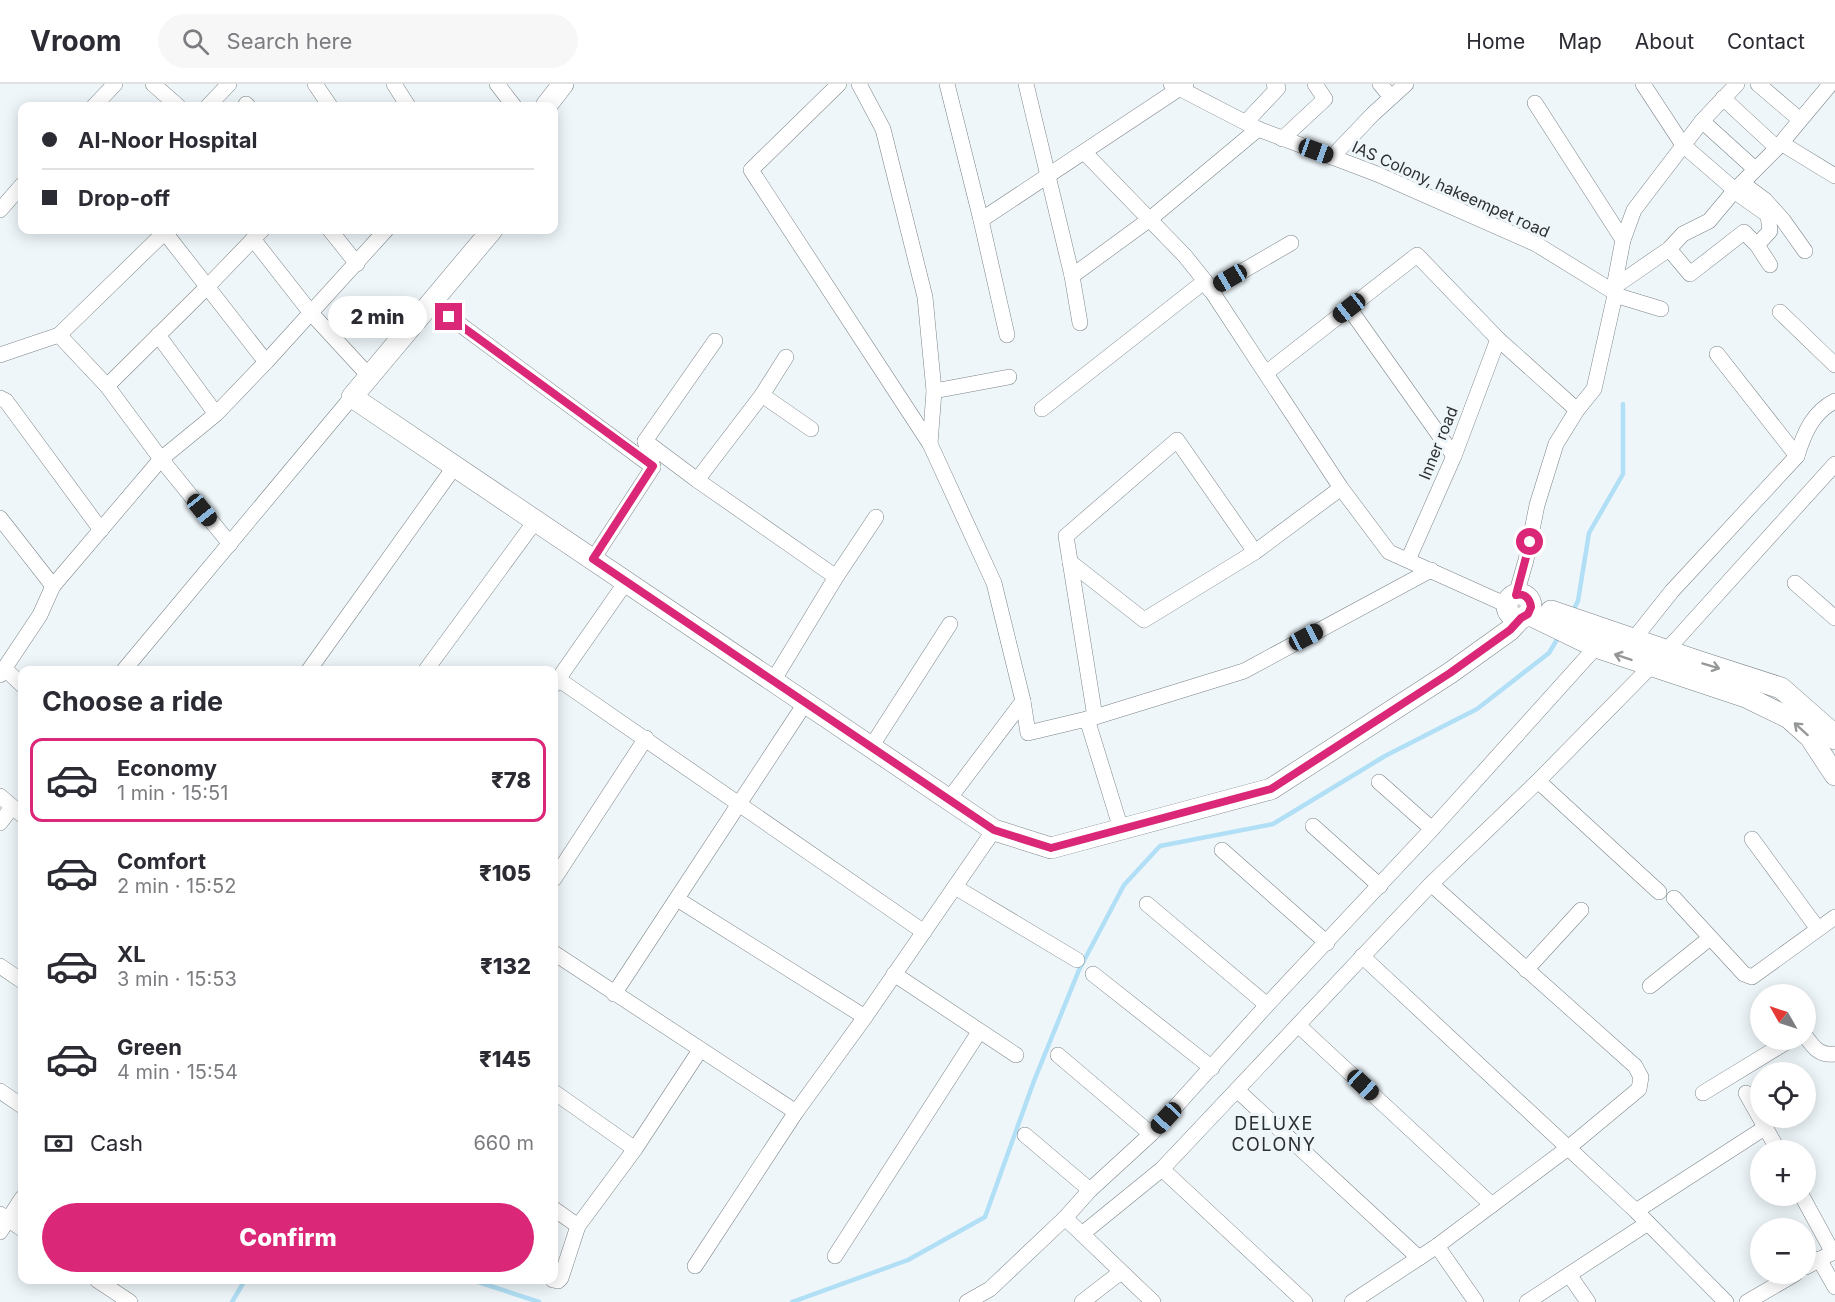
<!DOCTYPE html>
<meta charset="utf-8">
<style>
body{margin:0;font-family:Inter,sans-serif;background:#f7f7f7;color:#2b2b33;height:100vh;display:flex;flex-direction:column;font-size:22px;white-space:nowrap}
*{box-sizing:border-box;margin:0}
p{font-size:20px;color:#7c7c81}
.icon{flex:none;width:33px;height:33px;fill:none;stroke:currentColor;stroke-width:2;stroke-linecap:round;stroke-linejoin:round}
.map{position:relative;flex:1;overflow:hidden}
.drawer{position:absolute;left:18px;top:582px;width:540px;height:618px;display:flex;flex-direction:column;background:#fff;border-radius:12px;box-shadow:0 3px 15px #0003}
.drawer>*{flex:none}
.top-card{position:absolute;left:18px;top:18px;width:540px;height:132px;border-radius:12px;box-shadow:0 3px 15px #0003;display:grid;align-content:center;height:132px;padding:0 24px;background:#fff}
.needle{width:39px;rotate:309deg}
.controls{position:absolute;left:1750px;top:900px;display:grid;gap:12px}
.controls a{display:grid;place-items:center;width:66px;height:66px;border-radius:50%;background:#fff;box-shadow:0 3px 15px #0003;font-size:30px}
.end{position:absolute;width:27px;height:27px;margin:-14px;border:8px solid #db2777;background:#fff;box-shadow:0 0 0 3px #fff}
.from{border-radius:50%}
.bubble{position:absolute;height:42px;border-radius:21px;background:#fff;box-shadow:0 3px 15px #0003;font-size:20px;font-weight:800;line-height:42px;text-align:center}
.car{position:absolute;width:18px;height:36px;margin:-18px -9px;border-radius:8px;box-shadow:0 0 4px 2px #0007;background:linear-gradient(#222 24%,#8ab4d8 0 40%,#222 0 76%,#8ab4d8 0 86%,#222 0)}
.top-card b{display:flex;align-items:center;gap:21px;height:57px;font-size:22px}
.top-card b+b{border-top:2px solid #e1e1e2}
.top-card i{width:15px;height:15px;background:#2b2b33}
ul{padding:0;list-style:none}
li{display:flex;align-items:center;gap:18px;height:84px;margin:0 12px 9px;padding:0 12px;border:3px solid transparent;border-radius:12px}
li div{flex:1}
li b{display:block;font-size:22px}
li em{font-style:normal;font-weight:800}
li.on{border-color:#db2777}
li>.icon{width:54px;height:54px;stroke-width:1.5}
h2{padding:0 24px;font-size:27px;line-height:72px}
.pay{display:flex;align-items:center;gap:15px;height:66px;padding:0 24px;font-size:22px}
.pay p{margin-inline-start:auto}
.button{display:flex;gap:12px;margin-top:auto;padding:12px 24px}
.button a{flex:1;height:69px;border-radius:36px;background:#db2777;color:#fff;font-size:24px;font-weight:800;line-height:69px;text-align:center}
header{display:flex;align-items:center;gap:36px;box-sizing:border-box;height:84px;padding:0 30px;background:#fff;border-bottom:2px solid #e1e1e2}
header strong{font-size:28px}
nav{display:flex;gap:33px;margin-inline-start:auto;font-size:21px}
.search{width:420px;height:54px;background:#f7f7f7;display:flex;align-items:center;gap:15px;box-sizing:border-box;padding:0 21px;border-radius:33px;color:#7c7c81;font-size:22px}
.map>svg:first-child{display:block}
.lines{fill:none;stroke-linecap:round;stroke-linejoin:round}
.stream{stroke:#b1dff5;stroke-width:4.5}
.street-casing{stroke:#7d8488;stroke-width:16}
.secondary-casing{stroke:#7d8488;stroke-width:22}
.street{stroke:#fff;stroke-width:15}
.secondary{stroke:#fff;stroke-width:21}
.oneway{stroke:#969898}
.route{stroke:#db2777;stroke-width:8}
.labels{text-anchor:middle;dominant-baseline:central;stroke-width:6;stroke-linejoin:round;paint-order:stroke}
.street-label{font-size:16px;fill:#2d3031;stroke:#eef6fa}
.neighbourhood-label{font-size:18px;letter-spacing:1.5px;fill:#2d3031;stroke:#eef6fa}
</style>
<header>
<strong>Vroom</strong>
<div class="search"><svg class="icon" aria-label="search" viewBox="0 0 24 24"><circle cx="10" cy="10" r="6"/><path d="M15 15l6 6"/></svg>Search here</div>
<nav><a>Home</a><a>Map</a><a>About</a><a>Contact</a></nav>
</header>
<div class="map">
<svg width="1835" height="1218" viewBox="0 0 1835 1218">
<rect width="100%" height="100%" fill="#eef6fa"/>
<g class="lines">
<g class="stream">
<polyline points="1572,529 1578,517 1589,449 1623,390 1623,320"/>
<polyline points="472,1196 539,1218"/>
<polyline points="232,1218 245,1196"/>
<polyline points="792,1218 908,1176 985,1133 1034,997 1079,886 1124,801 1160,762 1273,740 1385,672 1477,625 1549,569 1559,552"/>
</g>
<defs>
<g id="street">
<polyline points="153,0 178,22"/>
<polyline points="315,0 330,22"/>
<polyline points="394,0 408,22"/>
<polyline points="497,0 514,22"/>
<polyline points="839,0 751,86 930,360 994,499 1023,617 1028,649 1095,633 1244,587 1431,486"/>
<polyline points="859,0 883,45 925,213 934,307 930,360"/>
<polyline points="947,0 981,136 1007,251"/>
<polyline points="1026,0 1072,192 1080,239"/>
<polyline points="1171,0 1258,45 1377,90 1536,160 1614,208"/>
<polyline points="1380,0 1391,13"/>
<polyline points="1643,0 1683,61 1735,106"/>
<polyline points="1758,0 1799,35"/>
<polyline points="1723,14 1777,64"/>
<polyline points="1535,19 1623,156"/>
<polyline points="246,20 248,22"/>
<polyline points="94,22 115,0"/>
<polyline points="208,22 229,0"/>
<polyline points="1702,37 1755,85"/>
<polyline points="1246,38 1278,4 1274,0"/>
<polyline points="1282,55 1325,15 1315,0"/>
<polyline points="1781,59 1835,92"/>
<polyline points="1085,69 1185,172 1205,197 1341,404 1389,468 1507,521"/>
<polyline points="1332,73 1373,30 1406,0"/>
<polyline points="1742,99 1765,116 1783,136 1805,167"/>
<polyline points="1734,107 1768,131 1770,147 1757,161"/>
<polyline points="0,126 22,101"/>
<polyline points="981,136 1186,0"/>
<polyline points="163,146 266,278"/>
<polyline points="330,146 357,180"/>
<polyline points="253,155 311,229 369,292"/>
<polyline points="1770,181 1757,161 1744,148 1690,190 1669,165 1683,150 1709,137 1735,106 1777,64 1828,3"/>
<polyline points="1072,192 1150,135 1258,45"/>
<polyline points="1614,203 1669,165"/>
<polyline points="1210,206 1291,159"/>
<polyline points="1615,211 1661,225"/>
<polyline points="431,219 653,383"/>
<polyline points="1349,224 1454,372"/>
<polyline points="1780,228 1835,281"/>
<polyline points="59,251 107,302 161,375 230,460"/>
<polyline points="158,251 216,330"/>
<polyline points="1717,270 1797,372"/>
<polyline points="0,271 59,251 167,146"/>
<polyline points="1266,289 1417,171 1498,255 1577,326"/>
<polyline points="107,302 207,203 262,146"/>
<polyline points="934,307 1009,293"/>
<polyline points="762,311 811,345"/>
<polyline points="0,314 6,317 101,446"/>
<polyline points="1042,325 1205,197"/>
<polyline points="645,357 715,257"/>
<polyline points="697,396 762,311 786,273"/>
<polyline points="0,434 53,502"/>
<polyline points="593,475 653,383 645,357 697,396 836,493"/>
<polyline points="1408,476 1454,372 1498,255"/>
<polyline points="1070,478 1144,536 1255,468 1341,404"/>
<polyline points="1795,499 1835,534"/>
<polyline points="1516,511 1526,476 1537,421 1556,360 1577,326 1594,305 1615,211 1614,203 1623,156 1634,126 1702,37 1737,0"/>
<path d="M1633 556 1672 507 1797 372C1804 349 1813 328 1835 317"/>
<polyline points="5,585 22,601"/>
<polyline points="124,586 352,313"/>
<polyline points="309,586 455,382"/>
<polyline points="426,586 536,436"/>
<polyline points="0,591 40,531 53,502 161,375 216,330 266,278 386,146"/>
<polyline points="558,595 924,848"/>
<polyline points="773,597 836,493 876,433"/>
<polyline points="554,601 626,498"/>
<polyline points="1095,633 1066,452 1177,356 1255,468"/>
<polyline points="1087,635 1121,745"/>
<polyline points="871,663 950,540"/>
<polyline points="1538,697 1659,808"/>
<polyline points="1379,698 1432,745"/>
<polyline points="0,712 22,731"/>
<polyline points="949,715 1023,617"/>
<polyline points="0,739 12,723"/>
<polyline points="1313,742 1380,802"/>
<polyline points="1752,755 1818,845"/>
<polyline points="1222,766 1327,859"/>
<polyline points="554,795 646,654"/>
<polyline points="955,803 1077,876"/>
<polyline points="1674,814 1744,890 1752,893 1835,833"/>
<polyline points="677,815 865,933"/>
<polyline points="1147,820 1267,921"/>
<polyline points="554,869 796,1028 865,933 994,746"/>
<polyline points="1362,872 1636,1127 1726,1218"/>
<polyline points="0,882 22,897"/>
<polyline points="1526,886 1581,826"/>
<polyline points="894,890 1016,971"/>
<polyline points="1093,890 1212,984"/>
<polyline points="1650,902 1710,854"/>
<polyline points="614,910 806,618"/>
<polyline points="1298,941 1492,1121"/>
<path d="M1806 953C1814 964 1820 972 1835 970"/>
<polyline points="1058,971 1151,1050"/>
<polyline points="1237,1006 1419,1174"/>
<polyline points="0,1007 22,1022"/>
<polyline points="554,1008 635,1065"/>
<polyline points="1703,1009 1790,956"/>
<polyline points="1746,1009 1778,1066"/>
<polyline points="1025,1051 1090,1106"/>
<polyline points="1162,1085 1305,1218"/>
<polyline points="1802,1112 1833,1169"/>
<polyline points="554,1125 578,1142"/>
<polyline points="1636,1127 1766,1043"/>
<polyline points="0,1130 22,1145"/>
<polyline points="1065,1134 1082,1150 1162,1085 1431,800 1538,697 1666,567 1835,380"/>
<polyline points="0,1148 22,1114"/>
<polyline points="1082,1150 1153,1218"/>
<polyline points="1437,1162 1476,1218"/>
<polyline points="835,1172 979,948"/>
<polyline points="1819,1175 1835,1203"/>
<polyline points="695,1182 796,1028"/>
<polyline points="1806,1183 1835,1167"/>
<polyline points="1570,1192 1588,1218"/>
<polyline points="97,1196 130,1218"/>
<polyline points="553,1196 558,1197 561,1194 578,1142 635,1065 700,966"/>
<polyline points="967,1218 990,1205 1065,1134 1090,1106 1151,1050 1267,921 1432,745 1596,563"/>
<polyline points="1082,1218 1121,1188"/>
<polyline points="1352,1218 1437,1162 1568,1064 1639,1005 1641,993 1635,982 1431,800"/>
<polyline points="1527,1218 1648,1139"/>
<polyline points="1747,1218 1795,1190"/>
</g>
<g id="secondary">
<polyline points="546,22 563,0"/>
<polyline points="492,146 352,313 994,746 1051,764 1271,705 1450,589 1510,546 1521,534"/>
<circle cx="1519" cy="522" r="12"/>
<polyline points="1551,527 1697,577 1781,604 1829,646 1835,655"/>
<polyline points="1528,530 1596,563 1746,613 1789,634 1810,653 1835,691"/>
</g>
</defs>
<use href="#street" class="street-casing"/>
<use href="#secondary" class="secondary-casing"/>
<use href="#street" class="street"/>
<use href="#secondary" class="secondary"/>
</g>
<defs><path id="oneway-shaft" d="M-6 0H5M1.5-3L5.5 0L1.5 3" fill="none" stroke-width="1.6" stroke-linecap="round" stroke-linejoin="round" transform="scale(1.5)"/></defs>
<g class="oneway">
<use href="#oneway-shaft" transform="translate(1623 573) rotate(-161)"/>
<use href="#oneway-shaft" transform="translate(1711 582) rotate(17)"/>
<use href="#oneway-shaft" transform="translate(1801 645) rotate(-138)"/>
</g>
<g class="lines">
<path class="route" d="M449 233 653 382 593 475 994 746 1051 764 1271 705 1450 589 1510 546 1521 534 1528 530 1531 523C1530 514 1524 509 1516 511L1530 458"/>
</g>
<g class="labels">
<g class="street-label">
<text transform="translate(1451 105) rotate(24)">IAS Colony, hakeempet road</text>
<text transform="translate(1438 359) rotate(-68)">Inner road</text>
</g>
<g class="neighbourhood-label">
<text x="1274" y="1039">DELUXE<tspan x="1274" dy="21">COLONY</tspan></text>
</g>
</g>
</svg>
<div class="controls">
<a><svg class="needle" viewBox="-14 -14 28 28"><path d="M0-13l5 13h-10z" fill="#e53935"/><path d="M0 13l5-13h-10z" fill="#7c7c81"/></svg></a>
<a><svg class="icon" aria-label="locate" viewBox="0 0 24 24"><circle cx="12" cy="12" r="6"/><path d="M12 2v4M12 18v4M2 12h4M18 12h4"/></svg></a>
<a>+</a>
<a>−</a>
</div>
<i class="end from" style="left:1530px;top:458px"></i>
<i class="end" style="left:449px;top:233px"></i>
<div class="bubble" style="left:328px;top:212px;width:99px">2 min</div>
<i class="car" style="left:1316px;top:67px;rotate:110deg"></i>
<i class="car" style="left:1230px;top:194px;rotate:240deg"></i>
<i class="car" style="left:1349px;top:224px;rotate:232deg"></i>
<i class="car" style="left:202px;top:426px;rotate:141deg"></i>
<i class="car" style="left:1306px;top:553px;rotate:62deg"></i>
<i class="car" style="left:1363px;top:1001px;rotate:133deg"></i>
<i class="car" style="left:1166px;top:1034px;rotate:223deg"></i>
<div class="top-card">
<b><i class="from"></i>Al-Noor Hospital</b>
<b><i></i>Drop-off</b>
</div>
<section class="drawer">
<h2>Choose a ride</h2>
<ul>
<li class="on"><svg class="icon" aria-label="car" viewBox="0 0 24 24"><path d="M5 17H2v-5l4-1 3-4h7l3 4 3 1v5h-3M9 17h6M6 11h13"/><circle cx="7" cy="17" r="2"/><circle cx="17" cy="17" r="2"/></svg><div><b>Economy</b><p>1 min · 15:51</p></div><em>₹78</em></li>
<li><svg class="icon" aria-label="car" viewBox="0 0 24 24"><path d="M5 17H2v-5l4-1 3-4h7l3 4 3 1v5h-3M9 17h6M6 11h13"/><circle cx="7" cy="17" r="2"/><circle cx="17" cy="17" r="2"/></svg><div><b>Comfort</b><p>2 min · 15:52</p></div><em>₹105</em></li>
<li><svg class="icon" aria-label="car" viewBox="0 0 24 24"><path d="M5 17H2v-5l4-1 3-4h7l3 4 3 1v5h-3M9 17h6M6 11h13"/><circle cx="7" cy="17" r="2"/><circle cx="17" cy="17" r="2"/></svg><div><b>XL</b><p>3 min · 15:53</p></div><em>₹132</em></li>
<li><svg class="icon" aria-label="car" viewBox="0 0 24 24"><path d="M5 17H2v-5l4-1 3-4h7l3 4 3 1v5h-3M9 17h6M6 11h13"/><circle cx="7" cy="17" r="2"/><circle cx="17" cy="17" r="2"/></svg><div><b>Green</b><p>4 min · 15:54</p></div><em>₹145</em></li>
</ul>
<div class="pay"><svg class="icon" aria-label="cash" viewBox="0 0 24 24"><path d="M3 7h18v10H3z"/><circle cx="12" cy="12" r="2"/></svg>Cash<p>660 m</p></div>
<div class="button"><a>Confirm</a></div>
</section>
</div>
